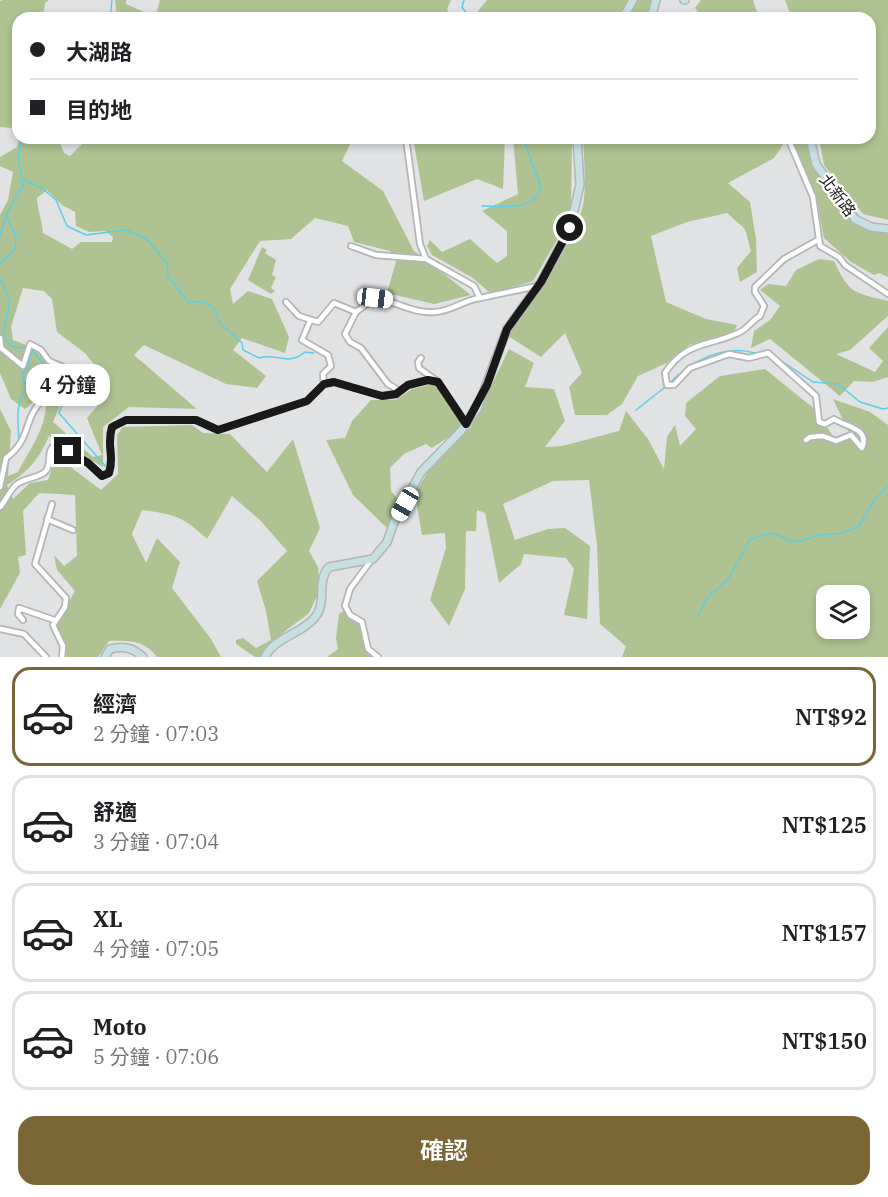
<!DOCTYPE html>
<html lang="zh-TW">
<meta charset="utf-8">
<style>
body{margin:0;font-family:"IBM Plex Serif","Noto Sans TC",serif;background:#f2f2f2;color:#202124;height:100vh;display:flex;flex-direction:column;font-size:22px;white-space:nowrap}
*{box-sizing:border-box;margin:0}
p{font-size:20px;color:#757577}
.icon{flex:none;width:33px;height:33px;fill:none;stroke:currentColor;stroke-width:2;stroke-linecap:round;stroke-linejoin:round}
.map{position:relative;height:657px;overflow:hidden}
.drawer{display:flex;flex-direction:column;background:#fff;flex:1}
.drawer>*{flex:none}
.hud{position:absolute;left:12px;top:12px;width:864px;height:132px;border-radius:18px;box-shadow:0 3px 9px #0003;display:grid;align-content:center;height:132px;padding:0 18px;background:#fff}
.fabs{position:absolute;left:816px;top:585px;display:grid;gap:12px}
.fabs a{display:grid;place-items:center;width:54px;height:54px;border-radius:12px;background:#fff;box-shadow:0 3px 9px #0003;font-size:30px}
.end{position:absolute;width:27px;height:27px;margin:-14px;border:8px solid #19191a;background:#fff;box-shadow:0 0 0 3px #fff}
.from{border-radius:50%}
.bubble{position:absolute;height:42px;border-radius:18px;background:#fff;box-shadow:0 3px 9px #0003;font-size:20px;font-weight:600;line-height:42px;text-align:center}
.car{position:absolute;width:18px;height:36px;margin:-18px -9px;border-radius:8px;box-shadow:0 0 4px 2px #0007;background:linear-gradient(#fff 24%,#345 0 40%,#fff 0 76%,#345 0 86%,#fff 0)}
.hud b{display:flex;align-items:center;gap:21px;height:57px;font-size:22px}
.hud b+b{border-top:2px solid #e0e0e0}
.hud i{width:15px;height:15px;background:#202124}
ul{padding:10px 0 0;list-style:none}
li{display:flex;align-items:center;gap:18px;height:99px;margin:0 12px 9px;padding:0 6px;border:3px solid #e0e0e0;border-radius:18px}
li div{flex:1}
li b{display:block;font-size:22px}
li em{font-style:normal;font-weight:600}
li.on{border-color:#7b6635}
li>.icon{width:54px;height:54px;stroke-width:1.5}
.button{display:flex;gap:12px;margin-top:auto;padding:12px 18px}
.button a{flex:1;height:69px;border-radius:18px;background:#7b6635;color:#fff;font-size:24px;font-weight:600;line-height:69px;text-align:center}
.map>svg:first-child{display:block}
.green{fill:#afc392;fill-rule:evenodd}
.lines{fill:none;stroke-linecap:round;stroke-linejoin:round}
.stream{stroke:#5bcfe8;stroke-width:1.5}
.street-casing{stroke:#b4b5b7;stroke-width:8}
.secondary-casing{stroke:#b4b5b7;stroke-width:10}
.street{stroke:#fff;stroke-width:4.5}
.secondary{stroke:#c7e0e1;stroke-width:7}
.route{stroke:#19191a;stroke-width:8}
.labels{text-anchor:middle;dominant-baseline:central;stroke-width:4.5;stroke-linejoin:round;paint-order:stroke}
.street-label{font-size:16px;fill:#19191a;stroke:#fff}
</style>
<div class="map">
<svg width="888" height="657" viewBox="0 0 888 657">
<rect width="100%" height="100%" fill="#e1e2e4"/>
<g class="green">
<polygon points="3,0 49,0 45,3 43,18 18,18 18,132 14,128 0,127 0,1"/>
<polygon points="115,0 126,0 126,4 144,12 147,18 117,18"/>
<polygon points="160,0 451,0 447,9 452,18 155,18"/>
<polygon points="487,0 627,0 633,3 636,0 654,0 647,18 479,18 478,11"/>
<polygon points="701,0 753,0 759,18 703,18 695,8"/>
<polygon points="785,0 888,0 888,220 863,214 824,165 819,138 870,138 870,18 792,18"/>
<path d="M19 138H62L60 143 64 153 70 156 88 138H353L342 161 383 191 414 251 471 295 434 304 387 293 397 258 390 251 354 242 348 226 315 218 291 239 260 241 230 289 233 304 248 291 272 299 289 337 285 353 242 338 233 350 266 376 257 388 226 384 144 345 134 355 197 409 129 407 103 427V467L49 436C39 459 29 471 7 485L13 499 30 483 48 480 56 456 101 490 118 474 117 435 123 427 192 425 203 433 230 434 267 472 293 439 320 528 309 551 318 567 320 590 309 613 284 632 260 657H255L236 644V640L243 638 256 648 271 640 266 611 257 581 287 551 260 520 232 496 207 539C184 517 174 514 142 510L132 534 146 563 157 538 180 562 172 588 211 639 221 657H157C145 640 129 640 109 641L98 657H67L57 624 75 591 57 570 54 555 64 566 77 556 75 495 39 493 23 511 26 555 18 557 20 573 0 609V409L11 431 8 476 18 472C29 451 50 423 45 398L40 396 25 409 11 399 0 373V215L8 200 13 172 0 166V157L17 147ZM47 190 62 205 75 212 76 226 89 232 105 231 113 237 112 242H81L72 249 43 233C42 220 37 208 37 198ZM23 288 44 291 52 299 57 332 85 353 104 377 106 396 87 418 102 455 93 457 53 422 65 393C49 367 45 350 13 340L11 327Z"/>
<polygon points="413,138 505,138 503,189 477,179 424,201"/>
<polygon points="513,138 572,138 571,216 533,281 491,294 473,278 432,255 427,246 430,240 442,252 470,239 497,263 507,256 507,231 482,211 518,194"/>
<path d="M583 138H780L783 145 774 158 728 183 750 202 756 239 757 272 740 282 737 268 751 251 745 229 727 213 687 222 651 236 666 302 706 319 737 325 734 332 689 345 667 363 638 376 622 404 607 415H575L569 387 582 373 565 333 541 357 508 336C530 307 581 233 584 199 586 179 584 158 583 138Z"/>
<path d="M792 138H805C816 180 839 228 888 232V277L879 273 874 275 851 262 824 238 817 200Z"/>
<polygon points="262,247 267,250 265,253 276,260 272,275 276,277 271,288 275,291 271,294 248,280"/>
<path d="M819 259 834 261C849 294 855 293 888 301V316L850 350 836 354 875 372 883 361 869 348 888 327V377L873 382 854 381 840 396 770 339 751 348 754 331 770 320 780 306 760 290 768 284 786 286 796 270Z"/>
<path d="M509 349 534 363 525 387 554 389 565 421 545 447 562 446 619 431 626 411 648 439 664 469 667 437 675 425 680 446 696 429 685 416 686 403 720 376 765 369 817 411 835 440 849 433 833 399 870 412 888 425V657H622L626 646 600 624 597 545 589 480 553 481 503 504 515 540 548 529 565 528 590 546 587 619 564 615 574 569 566 558 524 554 521 564 499 583 485 513 477 510 476 531H466L465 589 449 626 430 600 446 548 445 533 422 535 415 494 431 466 471 427ZM826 596H860V628H826Z"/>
<polygon points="436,383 463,425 456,432 432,448 426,444 404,454 390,468 391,491 402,504 387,528 353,495 326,440 345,438 352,421 371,400 396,400 412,389"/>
<polygon points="345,610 361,623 364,644 377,657 327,657 338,649 336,638 339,614"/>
</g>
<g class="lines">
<g class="stream">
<polyline points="464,0 462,7 470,18"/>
<polyline points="110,18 112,0"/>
<path d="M22 179 42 188 56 200 67 226 86 235 126 230 146 238 167 263 168 276 188 302H205L215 309 219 322 242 343 243 350 259 358C276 352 287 367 305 352L314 353"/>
<path d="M482 206C501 206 537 212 541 187L523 138"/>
<polyline points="0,236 6,215 23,186 18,156 22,138"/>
<polyline points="0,264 15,249 16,237 6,215"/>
<path d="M0 278 10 301 3 334C13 354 16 344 32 350L46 367 58 368C66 385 66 396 59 413L108 469"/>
<polyline points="780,360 813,382 838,384 860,402 883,409 888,408"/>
<path d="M669 384C690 361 724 344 755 353"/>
<polyline points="636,410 664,388"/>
<path d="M19 442C18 422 15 405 26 387L22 374 28 368 32 350"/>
<polyline points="698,616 707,598 729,578 750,539 772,533 795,542 821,535 843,533 859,526 875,499 888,486"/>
</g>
<defs>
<g id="street">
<polyline points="406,138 420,244 426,259 474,286 480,298 537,286"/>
<polyline points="788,138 813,197 820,246 839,257 845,265 888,294"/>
<polyline points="351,246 376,255 426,259"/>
<polyline points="286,302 299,316 318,322 334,303 356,312"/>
<polyline points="310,321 302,340 328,355 331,366 323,374 324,384"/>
<polyline points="0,338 1,348 23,366 30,344 41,350 49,361 82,375 81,386 92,392 93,398"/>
<polyline points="421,358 418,362 419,368 437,381"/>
<path d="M400 391 388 384 361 348 350 342 345 334 356 312 375 298C396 301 413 314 435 312 452 311 464 300 480 298"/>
<path d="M806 440 810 437 823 436 836 441 851 435 862 448C870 428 846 427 834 419L825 424 819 422 816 396 768 353 749 358 729 354 690 368 674 385H667L665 373C686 341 707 347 738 333 747 330 751 321 760 316L764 306 755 292V287L784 259 818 240"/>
<path d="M0 487 6 458C32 438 22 423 41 401"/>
<polyline points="52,504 35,564 66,598 65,607 53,625 63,646 62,657"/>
<path d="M0 507C6 501 10 489 17 484 25 478 38 478 45 472 54 463 43 448 59 444L88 463 102 476 109 473C115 455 106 447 112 427L126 420H196L218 430 307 401 324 384 334 382 382 396 396 395 408 385 428 380 438 382 466 424"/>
<polyline points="47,519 73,530"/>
<polyline points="372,559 350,589 345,606 350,615 362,622 368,649 378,657"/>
<polyline points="23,620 18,614 19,608 54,620"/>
<polyline points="1,629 24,634 46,657"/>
</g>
<g id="secondary">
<polyline points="684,0 685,0"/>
<polyline points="623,18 633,0"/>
<polyline points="651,18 656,0"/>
<polyline points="810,138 816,164 855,219 871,227 888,229"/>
<path d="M105 657 110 649C124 646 132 647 143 657"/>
<path d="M265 657C274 637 303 634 316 616 327 601 316 581 329 567L373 559 387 542 394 522 421 472 461 431 477 409 507 329 541 282 570 228 580 185 577 138"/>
</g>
</defs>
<use href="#street" class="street-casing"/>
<use href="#secondary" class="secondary-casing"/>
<use href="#street" class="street"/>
<use href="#secondary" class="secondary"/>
</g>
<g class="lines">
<path class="route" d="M68 451 88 463 102 476 109 473C115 455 106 447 112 427L126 420H196L218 430 307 401 324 384 334 382 382 396 396 394 408 385 428 380 438 382 466 424 487 385 507 329 541 282 570 228"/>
</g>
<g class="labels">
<g class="street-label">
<text transform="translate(838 195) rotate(53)">北新路</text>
</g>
</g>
</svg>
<div class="fabs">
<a><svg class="icon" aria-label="layers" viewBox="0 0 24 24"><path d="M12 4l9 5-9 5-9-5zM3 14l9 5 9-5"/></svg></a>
</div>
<i class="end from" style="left:570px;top:228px"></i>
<i class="end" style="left:68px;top:451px"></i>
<div class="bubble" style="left:26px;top:364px;width:84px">4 分鐘</div>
<i class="car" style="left:375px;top:298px;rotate:97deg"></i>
<i class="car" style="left:405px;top:504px;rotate:210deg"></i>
<div class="hud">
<b><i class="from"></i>大湖路</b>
<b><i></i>目的地</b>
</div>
</div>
<section class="drawer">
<ul>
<li class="on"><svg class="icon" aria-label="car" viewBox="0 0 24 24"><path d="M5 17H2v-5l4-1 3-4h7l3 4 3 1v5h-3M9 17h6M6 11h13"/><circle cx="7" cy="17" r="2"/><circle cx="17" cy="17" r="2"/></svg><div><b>經濟</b><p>2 分鐘 · 07:03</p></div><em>NT$92</em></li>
<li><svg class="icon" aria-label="car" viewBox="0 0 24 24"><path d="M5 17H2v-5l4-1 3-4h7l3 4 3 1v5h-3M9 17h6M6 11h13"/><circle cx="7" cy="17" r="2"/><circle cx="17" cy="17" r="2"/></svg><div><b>舒適</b><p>3 分鐘 · 07:04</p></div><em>NT$125</em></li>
<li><svg class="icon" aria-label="car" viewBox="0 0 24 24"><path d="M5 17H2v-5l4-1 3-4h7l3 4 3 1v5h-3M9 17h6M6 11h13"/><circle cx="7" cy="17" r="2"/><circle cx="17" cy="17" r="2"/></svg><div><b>XL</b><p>4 分鐘 · 07:05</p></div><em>NT$157</em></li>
<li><svg class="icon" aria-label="car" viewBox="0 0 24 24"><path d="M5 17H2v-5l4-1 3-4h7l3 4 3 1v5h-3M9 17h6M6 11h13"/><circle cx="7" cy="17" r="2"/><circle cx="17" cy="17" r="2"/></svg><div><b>Moto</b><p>5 分鐘 · 07:06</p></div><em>NT$150</em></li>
</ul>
<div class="button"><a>確認</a></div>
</section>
